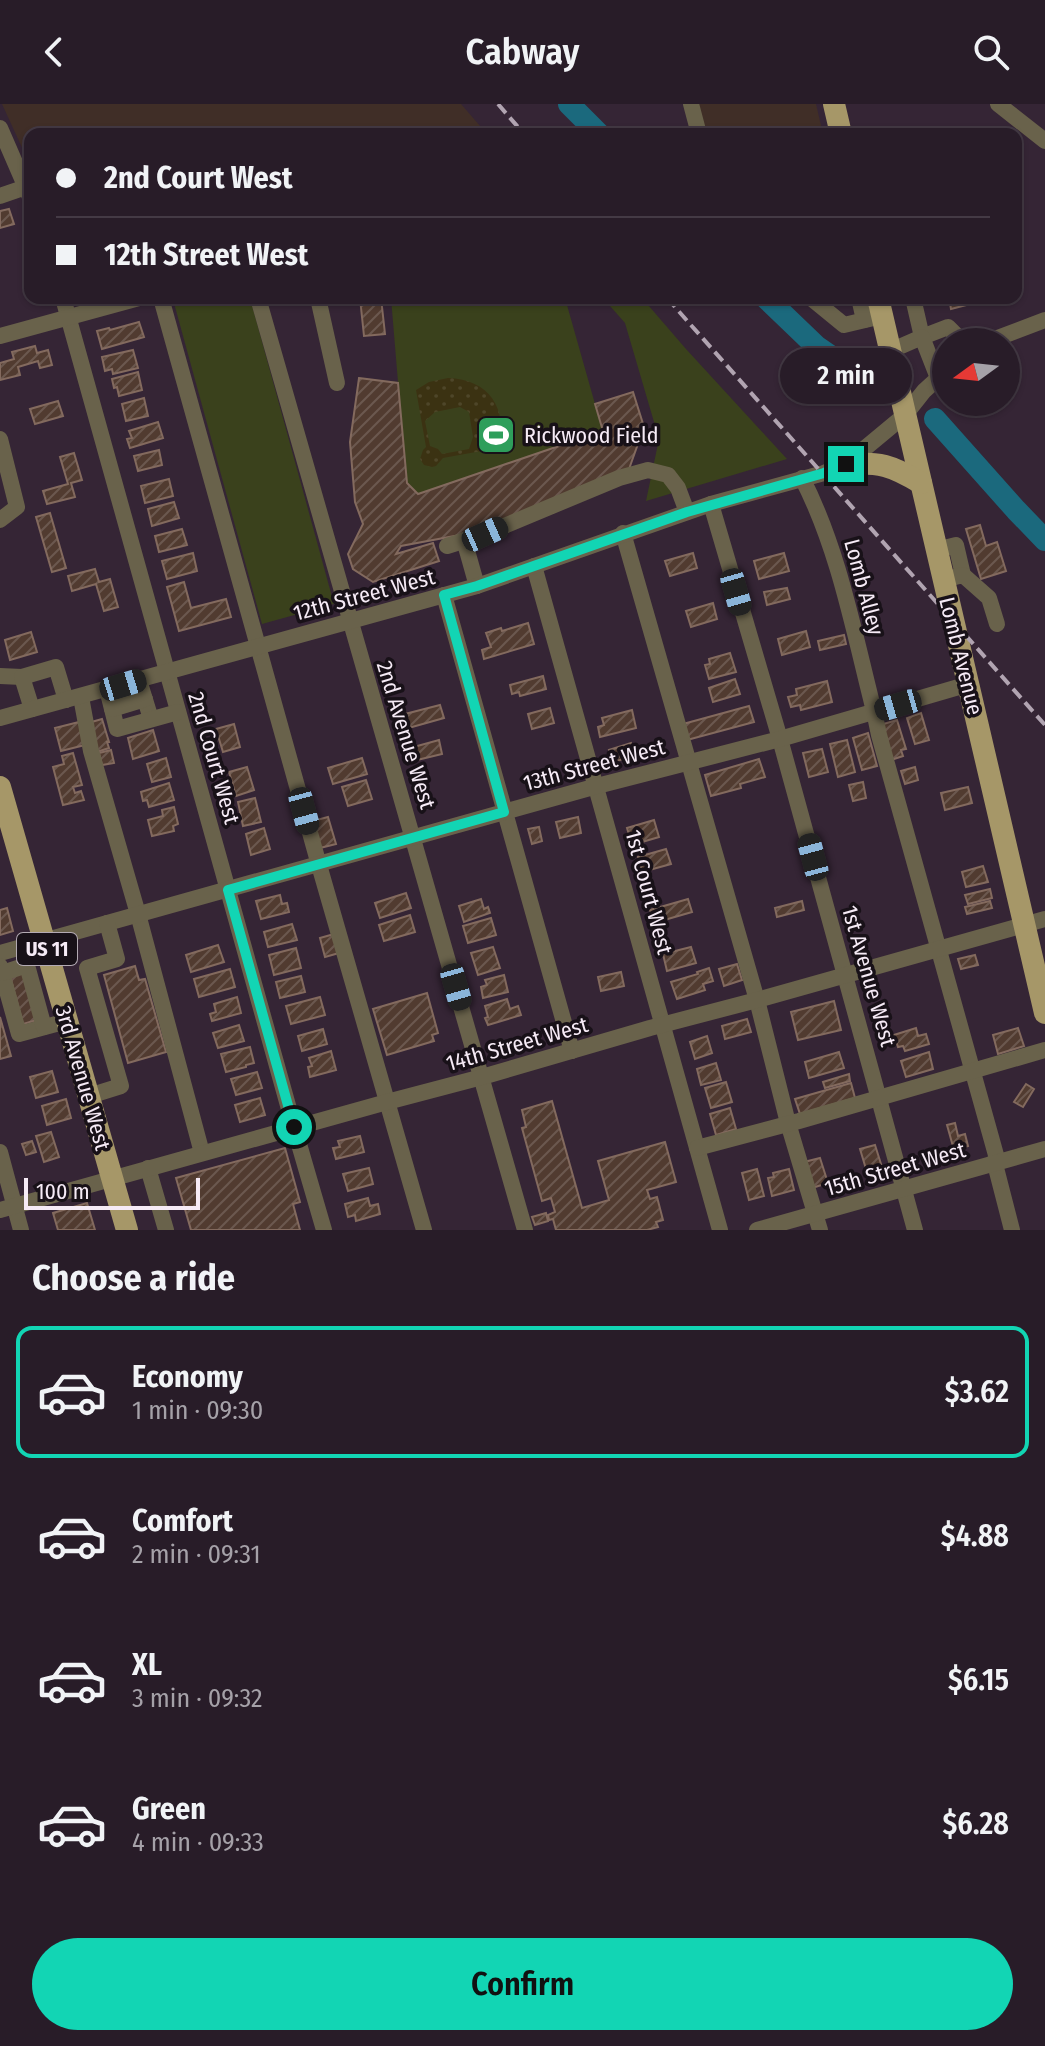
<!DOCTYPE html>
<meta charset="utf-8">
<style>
body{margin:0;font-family:"Fira Sans Condensed",sans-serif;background:#302530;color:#f1f3f6;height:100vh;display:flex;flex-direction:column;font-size:30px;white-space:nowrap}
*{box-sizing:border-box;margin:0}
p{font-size:26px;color:#a5a1a8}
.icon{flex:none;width:44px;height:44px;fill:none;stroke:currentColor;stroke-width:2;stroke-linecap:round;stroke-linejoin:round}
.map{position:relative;height:1126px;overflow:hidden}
.drawer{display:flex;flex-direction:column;background:#281c28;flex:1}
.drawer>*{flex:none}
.top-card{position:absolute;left:24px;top:24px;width:998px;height:176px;border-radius:16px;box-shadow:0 2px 6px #0004,0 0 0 2px #443a45;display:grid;align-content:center;height:176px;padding:0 32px;background:#281c28}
.needle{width:52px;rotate:255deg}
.controls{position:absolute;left:932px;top:224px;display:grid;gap:16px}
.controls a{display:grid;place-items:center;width:88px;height:88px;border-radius:50%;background:#281c28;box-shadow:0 2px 6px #0004,0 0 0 2px #443a45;font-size:40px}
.scale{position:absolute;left:24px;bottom:20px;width:176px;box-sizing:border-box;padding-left:8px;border:4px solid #f6ebf6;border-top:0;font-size:22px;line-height:28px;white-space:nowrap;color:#f6ebf6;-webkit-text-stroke:6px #181118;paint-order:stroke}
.end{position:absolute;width:36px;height:36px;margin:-18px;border:10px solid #12d5b4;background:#111;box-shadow:0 0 0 4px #111}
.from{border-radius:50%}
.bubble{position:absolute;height:56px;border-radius:28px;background:#281c28;box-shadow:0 2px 6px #0004,0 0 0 2px #443a45;font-size:26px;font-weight:600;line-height:56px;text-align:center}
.car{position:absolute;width:24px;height:48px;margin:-24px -12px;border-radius:10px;box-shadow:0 0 6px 2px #0007;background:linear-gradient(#222 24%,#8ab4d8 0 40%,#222 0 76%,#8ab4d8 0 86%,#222 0)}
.top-card b{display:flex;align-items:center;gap:28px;height:76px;font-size:30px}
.top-card b+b{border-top:2px solid #443a45}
.top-card i{width:20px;height:20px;background:#f1f3f6}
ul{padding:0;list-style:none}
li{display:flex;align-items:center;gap:24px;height:132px;margin:0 16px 12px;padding:0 16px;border:4px solid transparent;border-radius:16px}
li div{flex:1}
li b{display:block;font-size:30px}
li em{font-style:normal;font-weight:600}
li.current{border-color:#12d5b4}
li>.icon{width:72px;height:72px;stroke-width:1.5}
h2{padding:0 32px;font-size:36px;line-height:96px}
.cta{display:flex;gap:16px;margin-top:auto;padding:16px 32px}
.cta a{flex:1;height:92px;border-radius:48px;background:#12d5b4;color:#111;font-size:32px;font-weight:600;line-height:92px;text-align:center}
header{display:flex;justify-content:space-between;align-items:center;height:104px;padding:0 32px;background:#281c28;font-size:36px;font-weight:600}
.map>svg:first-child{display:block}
.industrial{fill:#402e27}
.green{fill:#3a411c}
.sand{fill:url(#sand-dots);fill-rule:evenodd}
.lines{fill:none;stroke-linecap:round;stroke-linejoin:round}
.river{stroke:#1b697d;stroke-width:22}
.building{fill:url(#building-hatch);stroke:#836a5e;stroke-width:2}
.minor{stroke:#69624b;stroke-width:16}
.major{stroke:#a69768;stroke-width:22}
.rail{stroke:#b1a4b1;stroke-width:4;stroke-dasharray:12 6;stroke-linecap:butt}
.route{stroke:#12d5b4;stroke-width:10}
.labels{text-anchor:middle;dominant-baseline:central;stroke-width:7;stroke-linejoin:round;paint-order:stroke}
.shield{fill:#181118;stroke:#b3aab3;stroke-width:2}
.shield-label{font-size:20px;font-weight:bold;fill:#f6ebf6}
.poi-label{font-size:22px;fill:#f6ebf6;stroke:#181118;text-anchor:start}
.street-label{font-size:22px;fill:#f6ebf6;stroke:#181118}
</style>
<header><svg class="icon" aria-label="back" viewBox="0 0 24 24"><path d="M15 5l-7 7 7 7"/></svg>Cabway<svg class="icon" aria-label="search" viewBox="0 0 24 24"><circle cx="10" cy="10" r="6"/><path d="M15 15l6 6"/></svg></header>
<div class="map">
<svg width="1045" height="1126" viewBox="0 0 1045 1126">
<defs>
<pattern id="sand-dots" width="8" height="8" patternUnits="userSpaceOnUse" patternTransform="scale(2)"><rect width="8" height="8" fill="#3b3212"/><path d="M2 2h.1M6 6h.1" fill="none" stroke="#4e4629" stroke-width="1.8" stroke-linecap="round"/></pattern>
<pattern id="building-hatch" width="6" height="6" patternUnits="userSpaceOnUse" patternTransform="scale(2)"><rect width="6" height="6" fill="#513b30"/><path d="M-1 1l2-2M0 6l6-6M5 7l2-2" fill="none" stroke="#6b584f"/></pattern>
</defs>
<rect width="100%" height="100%" fill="#352535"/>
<g class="industrial">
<polygon points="2,0 461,0 487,30 30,30 30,61"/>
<polygon points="693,0 816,0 823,30 700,30"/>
</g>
<g class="green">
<polygon points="192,194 250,194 334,500 262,520 174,199"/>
<polygon points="391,194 565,194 595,300 633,288 644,323 476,428 401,442 397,449 433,439 439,457 373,478 353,465 348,450 363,420 350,338 359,274 398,278"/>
<polygon points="603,194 642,194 686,245 787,355 646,397 659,335 625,219"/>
</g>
<path class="sand" d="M448 274C489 275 509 305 498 344L443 354 436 362 432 363 424 361 420 355 423 346 426 343 416 286 429 278ZM460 303 469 308 473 333 469 345 442 350 438 345 430 342 425 317 435 308Z"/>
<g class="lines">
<g class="river">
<polyline points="569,0 599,30"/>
<polyline points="766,194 816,242 861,273"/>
<polyline points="935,315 1016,406 1045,436"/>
</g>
</g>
<g class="building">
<polygon points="9,105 14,120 0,124 0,107"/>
<polygon points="360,194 381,194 385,230 364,232"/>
<polygon points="949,194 977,194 978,198 951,205"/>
<polygon points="139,218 144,233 102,245 97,227 109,224 110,226"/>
<polygon points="35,242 37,249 48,246 52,261 40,264 38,257 18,263 20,271 0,276 0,259 14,255 12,248"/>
<polygon points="133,246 138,264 113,270 112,265 105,267 102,253"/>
<polygon points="138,268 142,286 119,292 117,283 114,284 112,275"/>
<polygon points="359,274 398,279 407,379 418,390 603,327 595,300 633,288 644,323 629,365 476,428 401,442 396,450 433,439 439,457 373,478 353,465 348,450 363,420 355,398 350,338"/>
<polygon points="144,294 148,312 126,317 122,300"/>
<polygon points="58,297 63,312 35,320 30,305"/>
<polygon points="158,318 163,334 130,344 127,335 132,334 129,327"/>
<polygon points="159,346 162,361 138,367 134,352"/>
<polygon points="74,349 82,376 71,379 75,393 47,400 43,387 68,380 60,353"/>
<polygon points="169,375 173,392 145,399 141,382"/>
<polygon points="174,398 179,414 152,422 148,405"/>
<polygon points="50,409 66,464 52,468 36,413"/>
<polygon points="980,421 986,442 997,438 1006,467 981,475 966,425"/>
<polygon points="182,425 187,441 159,448 155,432"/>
<polygon points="193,449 197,467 167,475 162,457"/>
<polygon points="693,449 697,464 670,472 665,457"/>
<polygon points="784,449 789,467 759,475 754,457"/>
<polygon points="95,465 99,478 110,475 118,503 104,507 96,480 72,487 68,472"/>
<polygon points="184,478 191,504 226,495 231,513 179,527 167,483"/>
<polygon points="787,484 790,495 767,501 764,488"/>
<polygon points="713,499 717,515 691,523 686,507"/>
<polygon points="528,519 534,540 484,555 482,546 491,543 486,529 501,524 502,527"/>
<polygon points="806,527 810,543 782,551 778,535"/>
<polygon points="31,528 37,548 10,556 5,536"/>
<polygon points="844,531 846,540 820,546 818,537"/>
<polygon points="730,549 736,568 709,575 705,561 710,560 709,555"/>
<polygon points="543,572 546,585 520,592 519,588 512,590 510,581"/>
<polygon points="735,575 740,590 713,598 709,584"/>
<polygon points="827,577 832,598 801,606 800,601 791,603 788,593 797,591 796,585"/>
<polygon points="440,601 444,614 405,625 401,611"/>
<polygon points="749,602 754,618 687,636 683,620"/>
<polygon points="550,604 554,619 532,625 528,610"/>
<polygon points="632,606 636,624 600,633 598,623 604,621 602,614"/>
<polygon points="921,609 929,636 915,640 907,614"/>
<polygon points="102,615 109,638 107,638 109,644 97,648 88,619"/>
<polygon points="897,616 906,645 901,646 903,652 891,656 880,621"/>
<polygon points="79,618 85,641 61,647 55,624"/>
<polygon points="234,620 240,643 223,648 216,625"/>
<polygon points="153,626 159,647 133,655 128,634"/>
<polygon points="868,629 877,662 862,666 853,634"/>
<polygon points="439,636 442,650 413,657 410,644"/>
<polygon points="847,636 855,668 838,673 830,640"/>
<polygon points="631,639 634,652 613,658 609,646"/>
<polygon points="822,645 828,668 809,673 803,649"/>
<polygon points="111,646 114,659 102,661 99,649"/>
<polygon points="73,649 82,681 73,683 75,689 81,687 84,696 63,701 53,663 64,660 62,652"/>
<polygon points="166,654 171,673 152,678 147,660"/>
<polygon points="362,654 367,670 333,680 328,664"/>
<polygon points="759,655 765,673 740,680 741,684 711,692 705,671"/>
<polygon points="247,663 254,686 236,692 229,668"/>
<polygon points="915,663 918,676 905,680 901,667"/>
<polygon points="366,676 372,695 348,702 342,683"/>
<polygon points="863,678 866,694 853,697 849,681"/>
<polygon points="169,679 174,696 149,703 147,696 143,697 141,688"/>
<polygon points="968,683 972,699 945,706 941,689"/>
<polygon points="255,694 261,718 243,722 238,698"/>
<polygon points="174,703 178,720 173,722 174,727 152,732 148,716 163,712 162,706"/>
<polygon points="328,713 336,740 320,744 313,717"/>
<polygon points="578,713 581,729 560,734 556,718"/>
<polygon points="654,716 659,733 632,741 627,724"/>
<polygon points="539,723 542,737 532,740 528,725"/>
<polygon points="264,724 270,745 251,751 246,730"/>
<polygon points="666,745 671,760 642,768 638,753"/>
<polygon points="983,762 988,778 966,783 962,768"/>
<polygon points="990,785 992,794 968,800 965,791"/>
<polygon points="406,789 411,804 380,814 375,799"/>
<polygon points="280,791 282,800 287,799 289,808 261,815 256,797"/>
<polygon points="481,795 484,805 488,803 490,809 464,818 459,802"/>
<polygon points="688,795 692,808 654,819 650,806"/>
<polygon points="802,797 804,806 777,813 775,804"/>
<polygon points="990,797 992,804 967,810 965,803"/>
<polygon points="7,804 13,827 0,831 0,806"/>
<polygon points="410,811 415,828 384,837 379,821"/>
<polygon points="491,814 496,831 468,839 463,822"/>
<polygon points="292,820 297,836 268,843 264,828"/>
<polygon points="334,830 339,849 325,853 320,834"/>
<polygon points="218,841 224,858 191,868 186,851"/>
<polygon points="493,843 500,864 478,871 471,849"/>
<polygon points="691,843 696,859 667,867 663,850"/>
<polygon points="296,844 301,864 274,871 269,851"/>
<polygon points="975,851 978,861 961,865 958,855"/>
<polygon points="737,860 742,876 724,882 719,865"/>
<polygon points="135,862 139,876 145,875 166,948 128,959 104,871"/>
<polygon points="709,864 713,877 703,880 705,886 677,895 671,878 698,870 697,868"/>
<polygon points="230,865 235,883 199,893 194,875"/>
<polygon points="24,868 37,916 23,920 10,872"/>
<polygon points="621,868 624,882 601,887 598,873"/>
<polygon points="504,871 508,888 483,894 481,883 487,881 485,876"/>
<polygon points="301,872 305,888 280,894 276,878"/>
<polygon points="427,889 438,929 432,931 434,937 387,951 373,905"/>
<polygon points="237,893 241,909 212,917 210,910 216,908 214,900"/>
<polygon points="320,893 325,911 291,920 286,902"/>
<polygon points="507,895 510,905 518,902 521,911 488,921 485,914 488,913 485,902"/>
<polygon points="834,897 841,926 798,936 791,908"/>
<polygon points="0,913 11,952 0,955"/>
<polygon points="747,915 751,928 725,935 722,922"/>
<polygon points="239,921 244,937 218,944 213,929"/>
<polygon points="916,924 918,932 926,930 929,940 905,947 903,942 898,943 894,931"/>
<polygon points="1018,924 1024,942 998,950 993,931"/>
<polygon points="323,925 327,940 302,947 298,932"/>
<polygon points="707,932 712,949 695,955 690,938"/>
<polygon points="250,943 254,959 246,961 246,963 226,968 221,950"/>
<polygon points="331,947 336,966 310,973 308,963 312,962 309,954"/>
<polygon points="839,948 844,964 809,974 805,958"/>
<polygon points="929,948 933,965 906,973 901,957"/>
<polygon points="716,959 721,976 701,981 697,965"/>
<polygon points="52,967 58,988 36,994 30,973"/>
<polygon points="257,968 262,984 236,991 231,975"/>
<polygon points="849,970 850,977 825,984 823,978"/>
<polygon points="726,978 732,998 711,1004 705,984"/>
<polygon points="851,979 855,994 800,1010 795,995"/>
<polygon points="1026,980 1034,985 1023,1003 1014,998"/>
<polygon points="260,994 265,1011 240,1018 235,1001"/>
<polygon points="66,995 71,1014 47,1021 42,1002"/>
<polygon points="552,997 582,1104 609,1096 598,1057 665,1038 676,1078 647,1086 650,1095 657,1093 663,1116 656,1118 658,1123 647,1126 556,1126 553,1115 549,1116 548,1111 555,1108 551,1094 542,1097 522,1024 526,1023 522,1006"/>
<polygon points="730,1004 736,1025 716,1031 710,1010"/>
<polygon points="955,1019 958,1032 965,1030 968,1042 954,1046 947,1021"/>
<polygon points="51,1028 59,1053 44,1058 36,1032"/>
<polygon points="360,1032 364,1048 336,1055 333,1044 340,1043 338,1037"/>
<polygon points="32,1037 36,1048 26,1051 22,1040"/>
<polygon points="875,1041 881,1060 866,1065 860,1045"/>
<polygon points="285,1044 300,1098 293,1100 300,1126 191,1126 176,1074"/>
<polygon points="820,1054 828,1079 812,1084 804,1058"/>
<polygon points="369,1064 373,1080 348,1087 343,1070"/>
<polygon points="757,1065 764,1092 749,1096 742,1069"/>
<polygon points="789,1065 794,1086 772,1092 768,1074 774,1073 773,1069"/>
<polygon points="368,1094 370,1102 378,1100 380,1110 356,1117 355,1111 348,1113 345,1100"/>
<polygon points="87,1099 95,1126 58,1126 53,1109"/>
<polygon points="546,1109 548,1117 535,1121 532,1113"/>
</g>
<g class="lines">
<g class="minor">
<polyline points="691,0 699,30"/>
<polyline points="998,0 1045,37"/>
<polyline points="0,24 30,93"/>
<polyline points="0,92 26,83"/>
<polyline points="63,194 294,1023 324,1126"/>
<polyline points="161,194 319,761 424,1126"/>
<polyline points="258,194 525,1126"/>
<polyline points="318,194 337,279"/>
<polyline points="811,194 844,221 882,212"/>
<polyline points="859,194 864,216"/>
<polyline points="913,194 922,233 948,223 963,238"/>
<polyline points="0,232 139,194"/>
<polyline points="987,238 1045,216"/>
<polyline points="890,247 922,233 938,274"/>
<polyline points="0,335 17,403 0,416"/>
<path d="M802 374C839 446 854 529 874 607L879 631 996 1051 995 1060 1012 1126"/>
<polyline points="711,400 780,635 915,1126"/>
<polyline points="623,429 757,896 788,1019 820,1126"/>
<polyline points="464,436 477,482"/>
<polyline points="447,442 485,430 619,374 648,366 668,371 678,384 687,408"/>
<polyline points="936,446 956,441 963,471"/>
<polyline points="534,462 720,1126"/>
<polyline points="943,476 963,471 989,494 997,520"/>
<polyline points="444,491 572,947"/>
<polyline points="0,572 22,573"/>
<polyline points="139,576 151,615"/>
<polyline points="107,585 117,625 178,608"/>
<polyline points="81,593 91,647 138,810 202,1049"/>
<polyline points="32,605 22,573 56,563 66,596"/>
<polyline points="112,605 145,595"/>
<polyline points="0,614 477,482 711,400 824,369 846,360 905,311 924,287 946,267"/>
<polyline points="0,849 597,682 780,635 969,580"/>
<polyline points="0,862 19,930 67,917"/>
<polyline points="2,869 21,863 28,865 44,923"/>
<polyline points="89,992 121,982 87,864 117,855 107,819"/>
<polyline points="697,1044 799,1017 1045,946"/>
<polyline points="0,1048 21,1126"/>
<polyline points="148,1064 166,1126"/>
<polyline points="0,1106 387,998 482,973 650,924 757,896 1045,815"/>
<polyline points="757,1126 1045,1045"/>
</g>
<g class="major">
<polyline points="834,0 841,30"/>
<polyline points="878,194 1045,909"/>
<path d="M846 360C880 358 891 361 921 379"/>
<polyline points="0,683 127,1126"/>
</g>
<g class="rail">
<polyline points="498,0 524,30"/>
<polyline points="667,194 1045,621"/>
</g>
</g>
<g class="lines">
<polyline class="route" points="294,1023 228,786 504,708 444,491 477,482 687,408 824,369 846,360"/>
</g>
<defs>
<symbol id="stadium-square" viewBox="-11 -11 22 22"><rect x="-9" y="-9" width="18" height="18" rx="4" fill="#2e9e5b" stroke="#181118"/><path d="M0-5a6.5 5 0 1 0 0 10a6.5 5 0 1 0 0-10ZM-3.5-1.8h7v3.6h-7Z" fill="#fff"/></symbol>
</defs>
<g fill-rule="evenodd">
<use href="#stadium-square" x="474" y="309" width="44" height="44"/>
</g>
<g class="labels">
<rect class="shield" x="17" y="829" width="60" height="32" rx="6"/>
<g class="shield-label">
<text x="47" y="845">US 11</text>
</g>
<g class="poi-label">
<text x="524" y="331">Rickwood Field</text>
</g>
<g class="street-label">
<text transform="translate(864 483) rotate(75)">Lomb Alley</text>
<text transform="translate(364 491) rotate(-15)">12th Street West</text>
<text transform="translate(961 552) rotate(76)">Lomb Avenue</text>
<text transform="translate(406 631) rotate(73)">2nd Avenue West</text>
<text transform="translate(214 654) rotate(74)">2nd Court West</text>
<text transform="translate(594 661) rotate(-15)">13th Street West</text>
<text transform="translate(649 788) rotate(75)">1st Court West</text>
<text transform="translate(869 872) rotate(74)">1st Avenue West</text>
<text transform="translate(517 940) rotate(-16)">14th Street West</text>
<text transform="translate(83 974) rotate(74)">3rd Avenue West</text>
<text transform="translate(895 1065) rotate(-16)">15th Street West</text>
</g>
</g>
</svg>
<div class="controls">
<a><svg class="needle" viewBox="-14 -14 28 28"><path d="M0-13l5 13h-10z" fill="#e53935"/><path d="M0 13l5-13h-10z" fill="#a5a1a8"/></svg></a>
</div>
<div class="scale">100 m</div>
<i class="end from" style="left:294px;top:1023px"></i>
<i class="end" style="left:846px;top:360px"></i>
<div class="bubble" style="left:780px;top:244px;width:132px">2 min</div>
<i class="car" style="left:485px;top:430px;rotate:66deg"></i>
<i class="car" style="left:736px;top:488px;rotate:164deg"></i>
<i class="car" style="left:123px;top:581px;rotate:73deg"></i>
<i class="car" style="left:898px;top:601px;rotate:254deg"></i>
<i class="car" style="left:304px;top:707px;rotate:165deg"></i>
<i class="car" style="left:813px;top:753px;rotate:345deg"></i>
<i class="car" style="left:456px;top:883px;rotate:164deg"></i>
<div class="top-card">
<b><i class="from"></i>2nd Court West</b>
<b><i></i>12th Street West</b>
</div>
</div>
<section class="drawer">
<h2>Choose a ride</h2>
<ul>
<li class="current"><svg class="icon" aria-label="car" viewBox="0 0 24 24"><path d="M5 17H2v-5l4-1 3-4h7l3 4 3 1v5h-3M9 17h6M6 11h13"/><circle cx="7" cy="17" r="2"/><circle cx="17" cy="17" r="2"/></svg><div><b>Economy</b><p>1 min · 09:30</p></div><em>$3.62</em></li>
<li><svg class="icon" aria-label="car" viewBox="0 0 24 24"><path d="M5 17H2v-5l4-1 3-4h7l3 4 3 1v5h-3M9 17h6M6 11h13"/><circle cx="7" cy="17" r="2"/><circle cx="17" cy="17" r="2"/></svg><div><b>Comfort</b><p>2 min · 09:31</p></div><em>$4.88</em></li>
<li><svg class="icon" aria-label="car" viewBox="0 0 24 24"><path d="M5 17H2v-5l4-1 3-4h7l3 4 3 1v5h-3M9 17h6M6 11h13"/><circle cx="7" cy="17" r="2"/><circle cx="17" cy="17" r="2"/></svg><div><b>XL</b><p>3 min · 09:32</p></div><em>$6.15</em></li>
<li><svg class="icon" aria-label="car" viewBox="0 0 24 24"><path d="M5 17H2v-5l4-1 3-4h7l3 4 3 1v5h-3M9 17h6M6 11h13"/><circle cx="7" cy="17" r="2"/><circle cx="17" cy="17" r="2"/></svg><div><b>Green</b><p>4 min · 09:33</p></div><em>$6.28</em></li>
</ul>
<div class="cta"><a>Confirm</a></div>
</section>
